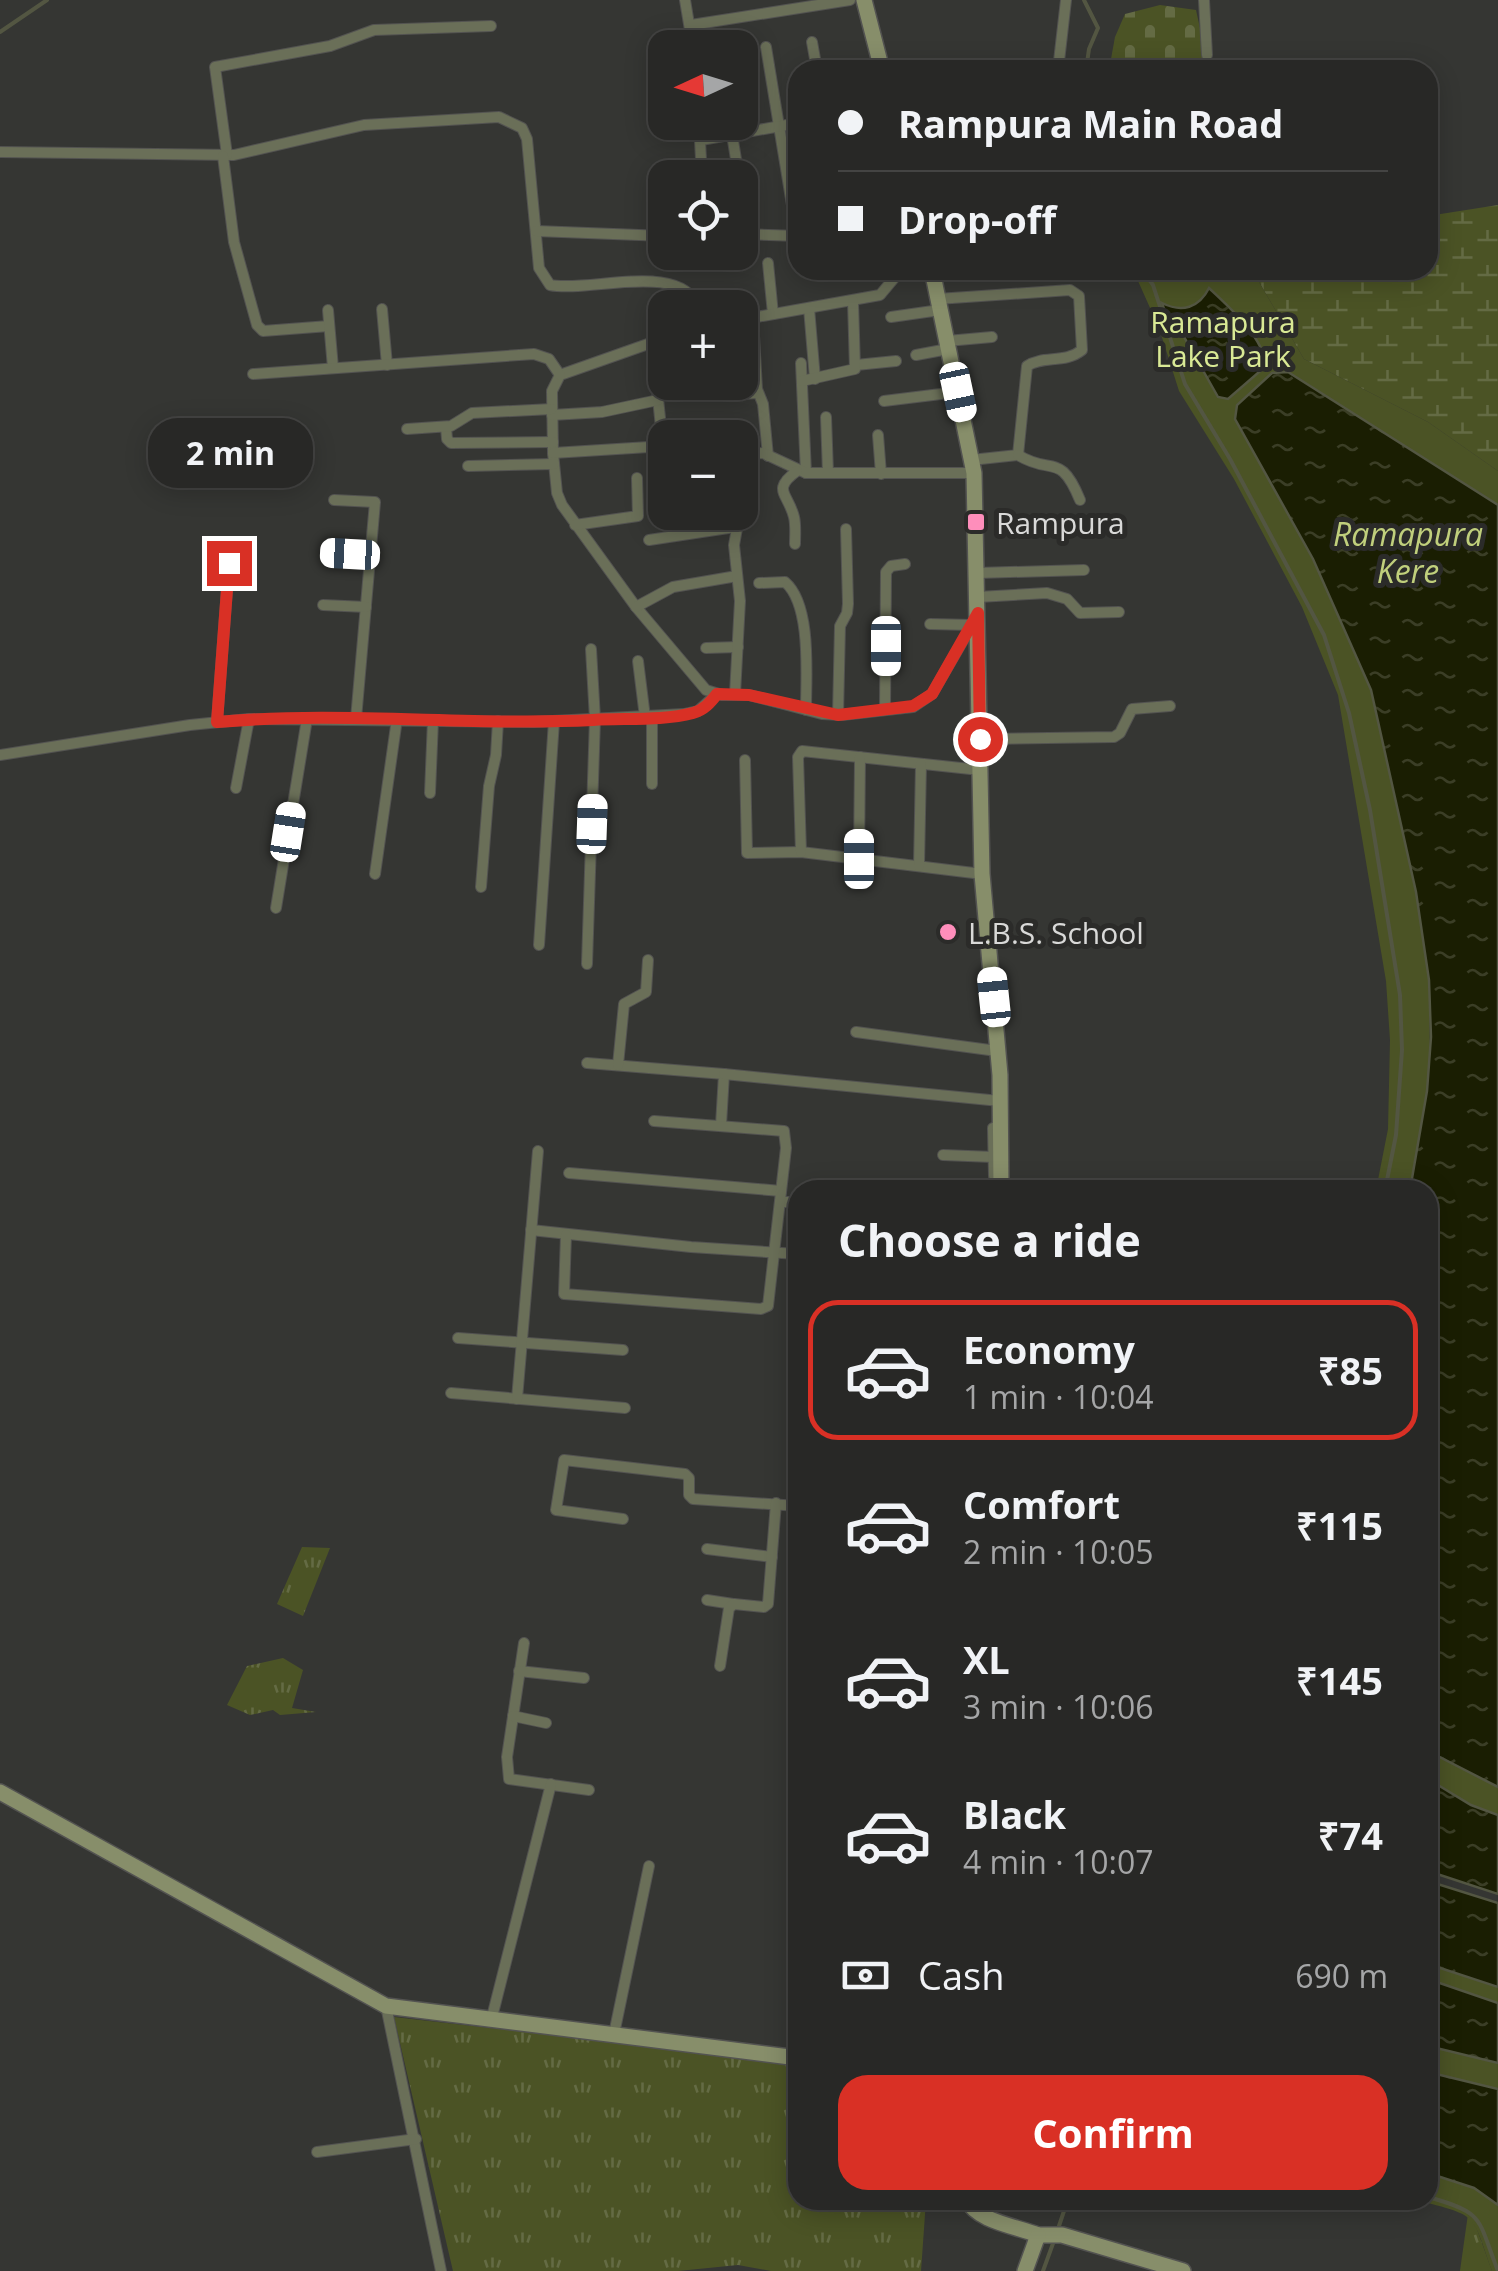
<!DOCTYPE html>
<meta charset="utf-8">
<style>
body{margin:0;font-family:"Open Sans",sans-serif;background:#343432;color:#f1f3f6;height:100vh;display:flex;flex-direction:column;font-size:38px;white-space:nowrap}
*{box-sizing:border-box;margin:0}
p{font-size:32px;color:#a5a6a7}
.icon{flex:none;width:55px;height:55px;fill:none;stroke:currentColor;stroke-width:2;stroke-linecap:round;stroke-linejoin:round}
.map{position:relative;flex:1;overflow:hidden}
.drawer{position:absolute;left:788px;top:1180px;width:650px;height:1030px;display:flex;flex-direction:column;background:#282826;border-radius:30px;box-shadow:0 5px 25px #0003,0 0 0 2px #444443}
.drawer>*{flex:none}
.hud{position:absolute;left:788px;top:60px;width:650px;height:220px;border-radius:30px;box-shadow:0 5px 25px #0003,0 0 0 2px #444443;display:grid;align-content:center;height:220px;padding:0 50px;background:#282826}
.needle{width:65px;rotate:266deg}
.fabs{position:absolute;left:648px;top:30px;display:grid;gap:20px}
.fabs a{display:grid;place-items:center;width:110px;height:110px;border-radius:20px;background:#282826;box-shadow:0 5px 25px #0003,0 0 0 2px #444443;font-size:50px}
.end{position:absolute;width:45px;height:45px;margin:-22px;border:12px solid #d93025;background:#fff;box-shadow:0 0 0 5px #fff}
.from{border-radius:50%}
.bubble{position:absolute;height:70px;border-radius:30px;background:#282826;box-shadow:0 5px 25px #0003,0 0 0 2px #444443;font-size:32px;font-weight:700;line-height:70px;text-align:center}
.car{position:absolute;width:30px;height:60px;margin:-30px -15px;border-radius:12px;box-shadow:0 0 8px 2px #0007;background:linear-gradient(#fff 24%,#345 0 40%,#fff 0 76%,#345 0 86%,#fff 0)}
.hud b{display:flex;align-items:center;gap:35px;height:95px;font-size:38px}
.hud b+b{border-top:2px solid #444443}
.hud i{width:25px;height:25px;background:#f1f3f6}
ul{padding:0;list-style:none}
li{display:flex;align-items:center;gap:30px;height:140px;margin:0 20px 15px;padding:0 30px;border:5px solid transparent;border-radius:30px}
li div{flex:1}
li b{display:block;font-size:38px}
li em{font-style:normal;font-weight:700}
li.current{border-color:#d93025}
li>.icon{width:90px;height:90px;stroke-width:1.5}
h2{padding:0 50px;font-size:45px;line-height:120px}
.pay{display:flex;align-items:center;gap:25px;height:110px;padding:0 50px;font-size:38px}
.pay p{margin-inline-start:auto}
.button{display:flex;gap:20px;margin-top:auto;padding:20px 50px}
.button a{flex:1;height:115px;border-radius:30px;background:#d93025;color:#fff;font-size:40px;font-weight:700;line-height:115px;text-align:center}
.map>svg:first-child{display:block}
.grass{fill:url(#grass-tufts)}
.wetland{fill:url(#wetland-marsh)}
.cemetery{fill:url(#cemetery-stones)}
.green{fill:#4b5325}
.water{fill:url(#water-ripples);stroke:#535642;stroke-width:2.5}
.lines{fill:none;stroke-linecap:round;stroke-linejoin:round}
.stream{stroke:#535642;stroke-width:4}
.minor-casing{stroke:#535351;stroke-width:12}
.secondary-casing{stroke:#535351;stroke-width:18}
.minor{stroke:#6a6f58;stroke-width:10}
.secondary{stroke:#878e6a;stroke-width:15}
.route{stroke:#d93025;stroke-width:12}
.poi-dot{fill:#fe8ebb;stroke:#2b2b29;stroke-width:4}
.labels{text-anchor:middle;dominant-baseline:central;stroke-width:10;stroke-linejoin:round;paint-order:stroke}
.park-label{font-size:30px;fill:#d9e995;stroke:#2b2b29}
.poi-label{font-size:30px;fill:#d9d9d8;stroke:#2b2b29;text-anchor:start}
.water-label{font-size:32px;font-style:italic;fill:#c0cf7c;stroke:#2b2b29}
</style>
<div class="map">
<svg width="1498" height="2271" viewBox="0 0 1498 2271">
<defs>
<pattern id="grass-tufts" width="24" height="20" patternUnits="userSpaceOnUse" patternTransform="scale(2.5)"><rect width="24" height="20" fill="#4b5325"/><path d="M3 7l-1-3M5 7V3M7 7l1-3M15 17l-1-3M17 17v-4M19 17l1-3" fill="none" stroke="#646b44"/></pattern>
<pattern id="wetland-marsh" width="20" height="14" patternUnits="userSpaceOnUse" patternTransform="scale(2.5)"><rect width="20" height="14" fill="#4b5325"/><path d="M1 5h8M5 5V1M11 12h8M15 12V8" fill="none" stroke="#646b44"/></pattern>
<pattern id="cemetery-stones" width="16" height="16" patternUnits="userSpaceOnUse" patternTransform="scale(2.5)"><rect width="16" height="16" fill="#4b5325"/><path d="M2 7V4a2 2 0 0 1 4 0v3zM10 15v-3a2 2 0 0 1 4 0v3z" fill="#646b44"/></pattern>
<pattern id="water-ripples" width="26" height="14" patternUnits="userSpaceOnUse" patternTransform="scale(2.5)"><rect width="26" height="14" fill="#1a1e02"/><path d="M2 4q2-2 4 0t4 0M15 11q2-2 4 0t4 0" fill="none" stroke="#3b3e26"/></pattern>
</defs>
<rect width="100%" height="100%" fill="#353633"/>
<g class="grass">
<polygon points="302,1547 330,1548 303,1616 277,1604"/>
<polygon points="283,1658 303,1670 292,1708 316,1712 280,1715 273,1710 250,1715 227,1705 247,1666"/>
<polygon points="394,2017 797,2063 798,2200 926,2200 921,2271 771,2271 738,2265 678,2271 453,2271"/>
<polygon points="1468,2214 1474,2221 1492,2271 1460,2271"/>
</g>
<polygon class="wetland" points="1498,205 1498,471 1428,422 1304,359 1252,270 1428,270 1428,216"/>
<polygon class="cemetery" points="1160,5 1196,10 1209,70 1109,70 1115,37 1125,14"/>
<g class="green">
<polygon points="1128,270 1252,270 1304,359 1428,422 1498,471 1498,505 1478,491 1313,559 1371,690 1422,921 1429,980 1430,1064 1424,1118 1410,1190 1376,1190 1388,1129 1390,1040 1386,981 1338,695 1302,607 1234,479 1179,391 1159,328 1138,281"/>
<polygon points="1428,1751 1498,1787 1498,1815 1471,1805 1428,1779"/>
<polygon points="1428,1964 1498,1987 1498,2003 1428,1979"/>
<polygon points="1428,2046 1498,2063 1498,2089 1428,2072"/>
<path d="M1428 2173 1474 2188 1498 2205V2271H1492C1471 2211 1479 2217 1417 2200H1428Z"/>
</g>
<g class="water">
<path d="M1209 288C1230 308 1263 336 1266 366L1228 399 1218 397 1175 321 1169 324 1162 303C1182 313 1199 308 1209 288Z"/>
<polygon points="1288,372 1498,505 1498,1787 1428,1751 1428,1190 1410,1190 1427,1091 1431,1037 1429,980 1416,892 1371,690 1313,559 1235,419 1237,405 1272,373"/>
<polygon points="1428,1779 1471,1805 1498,1815 1498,1894 1428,1871"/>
<polygon points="1428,1881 1498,1903 1498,1987 1428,1964"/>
<polygon points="1428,1979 1498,2003 1498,2063 1428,2046"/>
<polygon points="1428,2072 1498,2089 1498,2205 1474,2188 1428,2173"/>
</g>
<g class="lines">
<g class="stream">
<polyline points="1084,0 1098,28 1089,49 1086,70"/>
<polyline points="0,32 47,0"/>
<polyline points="1142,270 1153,285 1185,384 1230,459 1324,635 1349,713 1370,810 1400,995 1402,1050 1396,1135 1385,1190"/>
<path d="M1428 2197C1486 2213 1477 2218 1498 2271"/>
<polyline points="1058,2229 1064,2211 1072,2200"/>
<polyline points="1043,2271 1055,2238"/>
</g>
<defs>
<g id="minor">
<polyline points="685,0 693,48"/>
<polyline points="1204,0 1207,55"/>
<polyline points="691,25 850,0"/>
<polyline points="812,42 817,70"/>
<polyline points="766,47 792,205"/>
<polyline points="1058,70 1066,0"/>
<polyline points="699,122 702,178"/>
<polyline points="730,122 739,178"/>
<polyline points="701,140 798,123"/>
<path d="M0 152 234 155 364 125 499 117 522 128 527 139 539 268 550 285C589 293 682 260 698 308"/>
<polyline points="227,155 215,67 330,46 374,30 491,26"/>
<polyline points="223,156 234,242 257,325 263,331 329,326"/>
<polyline points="740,186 744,211"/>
<polyline points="536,231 665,236"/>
<polyline points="740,234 798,236"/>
<polyline points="768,263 773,314"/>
<path d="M937 299 1070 290 1079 296 1082 350C1065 364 1043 355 1027 366L1018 455 971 460"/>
<polyline points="809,308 815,379"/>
<polyline points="382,309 387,365"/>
<polyline points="328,310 333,368"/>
<polyline points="891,317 940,310"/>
<polyline points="753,318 757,389 763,404 768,456"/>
<polyline points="740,320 880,295 901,270"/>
<polyline points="665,338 560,375 552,391 553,453 557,493 562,505 636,607 706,690 722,695 749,695 822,714 842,715 913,707 932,694 976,618"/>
<polyline points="947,341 992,337"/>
<polyline points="652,342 663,446"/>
<polyline points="916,355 948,349"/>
<polyline points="801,363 806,473"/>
<polyline points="856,365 896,361"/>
<polyline points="253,374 534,354 549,359 560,375"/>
<polyline points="802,381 855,369 853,301"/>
<polyline points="706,396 758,393"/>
<polyline points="884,401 957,392"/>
<polyline points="552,415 602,412 658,400"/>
<polyline points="826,417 828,473"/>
<polyline points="446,427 447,439 451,443 553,442"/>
<polyline points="407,429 451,426 472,413 552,409"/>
<polyline points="878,435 881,474"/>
<polyline points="740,450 747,454 740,510"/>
<polyline points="553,453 665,446"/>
<polyline points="747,454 763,453 806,473 974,473"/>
<path d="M1018 455C1052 476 1060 451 1080 500"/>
<polyline points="468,466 554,464"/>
<polyline points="334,500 375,502 356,719"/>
<polyline points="575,525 638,516 637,478"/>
<polyline points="649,540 735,527"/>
<path d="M795 544C795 536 796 525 794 517 788 493 771 490 797 471"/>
<polyline points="329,553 370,555"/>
<polyline points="977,573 1084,570"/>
<path d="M759 583 785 582C812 605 806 676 806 710"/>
<polyline points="978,597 1047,593 1067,599 1080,613 1119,612"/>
<polyline points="323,605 366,607"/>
<polyline points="636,607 673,587 737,576"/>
<polyline points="930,624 972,625"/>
<polyline points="706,648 738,647"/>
<polyline points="638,661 645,717"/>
<polyline points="735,694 740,601 734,545 740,512"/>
<polyline points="885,710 886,572 891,566 905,564"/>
<polyline points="838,715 840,626 847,613 848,604 846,529"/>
<polyline points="652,717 652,784"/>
<polyline points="217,721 229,563"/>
<polyline points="980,739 1114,737 1120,733 1132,709 1170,706"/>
<polyline points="0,755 190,725 249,719 534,722 684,714 698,711 717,694"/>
<polyline points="745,760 747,853 801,852 982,874"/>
<polyline points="236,788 249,719"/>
<polyline points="430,793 433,720"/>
<polyline points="801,852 798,757 802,751 980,770"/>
<polyline points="859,859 860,757"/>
<polyline points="919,866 921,764"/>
<polyline points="375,874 397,719"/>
<polyline points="481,887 489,786 496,755 498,721"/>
<polyline points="276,908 307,719"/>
<polyline points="539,945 554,721"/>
<polyline points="587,964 595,719 591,649"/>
<polyline points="856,1032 997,1051"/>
<polyline points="587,1063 724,1074 721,1125"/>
<polyline points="618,1065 624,1004 646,992 648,960"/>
<polyline points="724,1074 1000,1101"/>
<polyline points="943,1155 993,1157"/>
<polyline points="569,1173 781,1191"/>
<polyline points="1000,1179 994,1176 993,1128 1000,1125"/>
<polyline points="780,1202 798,1202"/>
<polyline points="531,1230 691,1247 798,1254"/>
<polyline points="566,1235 564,1294 761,1309 768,1306 786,1148 784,1131 654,1121"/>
<polyline points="798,1297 798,1302"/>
<polyline points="458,1338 623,1350"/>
<polyline points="451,1393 625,1408"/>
<polyline points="517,1399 538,1151"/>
<polyline points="623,1519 556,1510 564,1460 685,1474 689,1478 689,1495 693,1499 798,1506"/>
<polyline points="707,1549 772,1557"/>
<polyline points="707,1600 733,1604"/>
<polyline points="524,1643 507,1757 509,1779 589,1790"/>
<polyline points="720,1666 729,1608 734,1604 764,1607 768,1604 776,1503"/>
<polyline points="519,1671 584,1678"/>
<polyline points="513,1716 546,1723"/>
<polyline points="386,2006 441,2271"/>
<polyline points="492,2017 551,1784"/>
<polyline points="614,2034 649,1866"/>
<polyline points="317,2152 416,2139"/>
</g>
<g id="secondary">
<polyline points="864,0 882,70"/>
<polyline points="932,270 974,473 982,874 1000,1075 1001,1190"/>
<polyline points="0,1792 386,2006 798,2058"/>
<path d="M967 2200C978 2222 1016 2226 1038 2235"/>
<polyline points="1038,2235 1062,2235 1183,2271"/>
<polyline points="1025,2271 1038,2235"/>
</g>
</defs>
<use href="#minor" class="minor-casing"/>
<use href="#secondary" class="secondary-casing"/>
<use href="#minor" class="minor"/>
<use href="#secondary" class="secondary"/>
</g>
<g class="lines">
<path class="route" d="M229 563 217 722C342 711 468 726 593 720 625 718 663 721 693 713 704 710 710 703 717 694L749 695 838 715 913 706 932 694 978 613 980 739"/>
</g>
<g class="poi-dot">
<rect x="966" y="512" width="20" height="20" rx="5"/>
<circle cx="948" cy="932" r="10"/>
</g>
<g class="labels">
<g class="park-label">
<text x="1223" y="321">Ramapura<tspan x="1223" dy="34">Lake Park</tspan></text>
</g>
<g class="poi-label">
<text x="996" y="522">Rampura</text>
<text x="968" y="932">L.B.S. School</text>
</g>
<g class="water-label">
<text x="1408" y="533">Ramapura<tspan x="1408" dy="37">Kere</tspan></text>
</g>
</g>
</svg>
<div class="fabs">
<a><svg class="needle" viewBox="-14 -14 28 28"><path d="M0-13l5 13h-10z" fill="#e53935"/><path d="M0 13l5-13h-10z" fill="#a5a6a7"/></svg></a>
<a><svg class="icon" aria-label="locate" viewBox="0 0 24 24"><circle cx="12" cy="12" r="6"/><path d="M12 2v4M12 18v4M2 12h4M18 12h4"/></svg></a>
<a>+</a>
<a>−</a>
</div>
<i class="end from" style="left:980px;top:739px"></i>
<i class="end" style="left:229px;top:563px"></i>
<div class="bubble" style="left:148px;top:418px;width:165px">2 min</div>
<i class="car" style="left:958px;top:392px;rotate:168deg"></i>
<i class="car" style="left:350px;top:554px;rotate:273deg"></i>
<i class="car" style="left:886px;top:646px;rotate:180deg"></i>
<i class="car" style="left:592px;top:824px;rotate:2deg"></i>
<i class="car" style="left:288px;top:832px;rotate:9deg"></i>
<i class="car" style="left:859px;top:859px;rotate:0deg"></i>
<i class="car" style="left:994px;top:997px;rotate:354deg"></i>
<div class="hud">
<b><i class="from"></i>Rampura Main Road</b>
<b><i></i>Drop-off</b>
</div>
<section class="drawer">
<h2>Choose a ride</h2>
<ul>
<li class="current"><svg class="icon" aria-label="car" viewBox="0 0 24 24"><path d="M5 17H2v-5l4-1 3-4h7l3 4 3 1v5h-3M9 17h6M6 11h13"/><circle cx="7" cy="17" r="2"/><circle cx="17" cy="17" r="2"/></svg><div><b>Economy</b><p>1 min · 10:04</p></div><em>₹85</em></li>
<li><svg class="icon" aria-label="car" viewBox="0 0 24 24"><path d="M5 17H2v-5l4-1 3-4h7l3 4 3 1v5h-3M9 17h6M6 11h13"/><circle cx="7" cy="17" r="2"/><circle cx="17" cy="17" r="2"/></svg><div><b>Comfort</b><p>2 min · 10:05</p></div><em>₹115</em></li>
<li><svg class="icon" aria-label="car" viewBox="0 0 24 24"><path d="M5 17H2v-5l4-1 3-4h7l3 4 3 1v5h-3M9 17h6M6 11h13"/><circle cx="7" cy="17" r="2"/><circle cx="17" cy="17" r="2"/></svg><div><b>XL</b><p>3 min · 10:06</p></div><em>₹145</em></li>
<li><svg class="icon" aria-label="car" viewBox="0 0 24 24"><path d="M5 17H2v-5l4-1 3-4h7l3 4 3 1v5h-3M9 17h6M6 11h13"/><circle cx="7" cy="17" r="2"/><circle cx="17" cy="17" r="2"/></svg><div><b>Black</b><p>4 min · 10:07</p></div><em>₹74</em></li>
</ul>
<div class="pay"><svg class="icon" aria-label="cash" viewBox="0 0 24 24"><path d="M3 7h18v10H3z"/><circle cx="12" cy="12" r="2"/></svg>Cash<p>690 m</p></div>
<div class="button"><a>Confirm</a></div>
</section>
</div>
